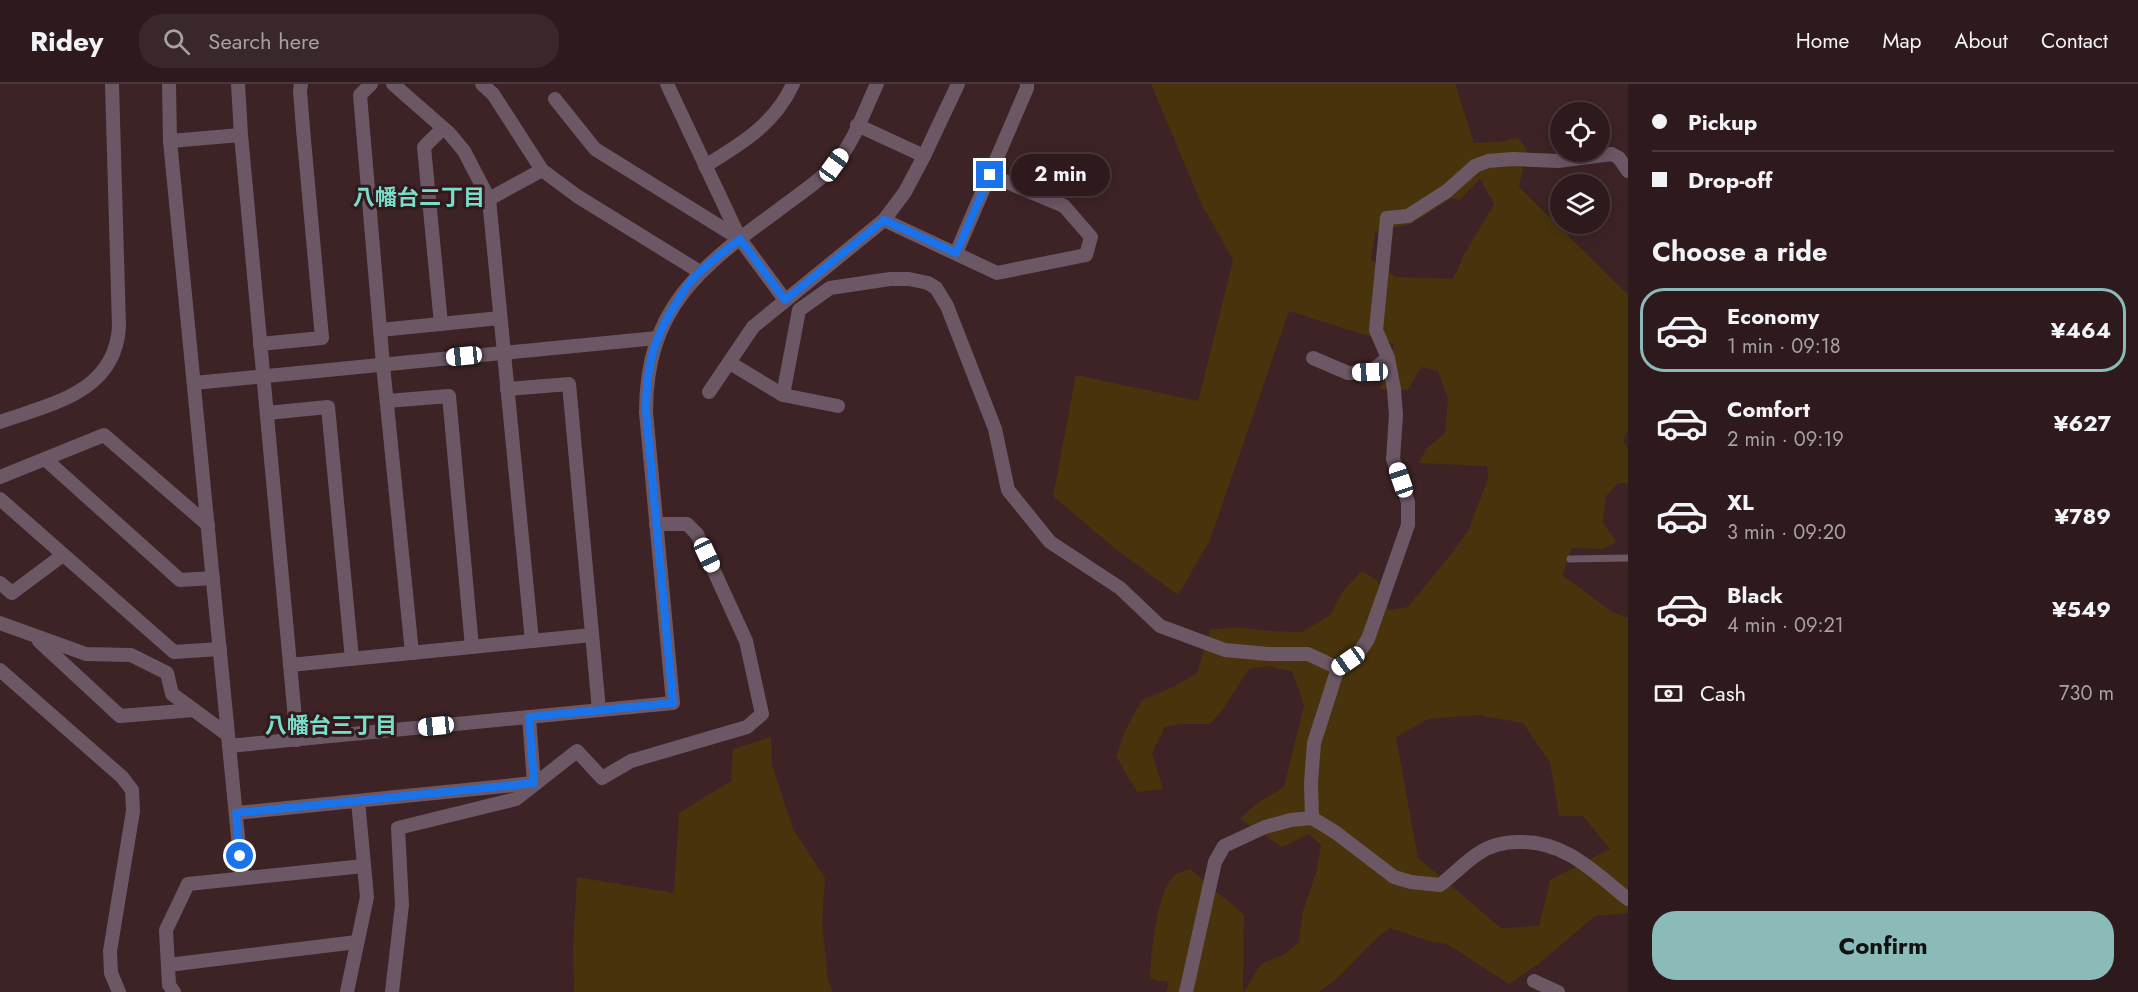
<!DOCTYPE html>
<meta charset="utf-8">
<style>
body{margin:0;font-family:Jost,"Noto Sans JP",sans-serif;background:#3a2729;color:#f1f3f6;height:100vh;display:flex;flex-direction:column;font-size:22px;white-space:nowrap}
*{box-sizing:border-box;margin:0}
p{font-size:20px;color:#a7a1a3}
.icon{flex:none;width:33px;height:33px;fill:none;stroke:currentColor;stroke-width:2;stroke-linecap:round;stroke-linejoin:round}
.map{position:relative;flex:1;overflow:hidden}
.sheet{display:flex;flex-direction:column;background:#2e1a1c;width:510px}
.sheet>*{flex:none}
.banner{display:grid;align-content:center;height:132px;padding:0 24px;background:#2e1a1c}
.buttons{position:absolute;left:1550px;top:18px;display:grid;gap:12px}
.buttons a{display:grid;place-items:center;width:60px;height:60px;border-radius:50%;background:#2e1a1c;box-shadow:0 3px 15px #0003,0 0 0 2px #49383b;font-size:30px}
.end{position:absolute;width:27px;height:27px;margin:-14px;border:8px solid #1a73e8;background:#fff;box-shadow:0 0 0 3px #fff}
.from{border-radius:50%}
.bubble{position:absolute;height:42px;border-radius:21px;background:#2e1a1c;box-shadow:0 3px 15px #0003,0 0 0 2px #49383b;font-size:20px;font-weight:700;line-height:42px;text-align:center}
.car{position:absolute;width:18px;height:36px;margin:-18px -9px;border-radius:8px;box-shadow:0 0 4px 2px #0007;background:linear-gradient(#fff 24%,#345 0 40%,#fff 0 76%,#345 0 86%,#fff 0)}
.banner b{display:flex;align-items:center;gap:21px;height:57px;font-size:22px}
.banner b+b{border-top:2px solid #49383b}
.banner i{width:15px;height:15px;background:#f1f3f6}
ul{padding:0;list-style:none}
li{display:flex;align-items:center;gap:18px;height:84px;margin:0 12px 9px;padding:0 12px;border:3px solid transparent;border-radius:24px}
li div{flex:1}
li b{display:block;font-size:22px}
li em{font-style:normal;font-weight:700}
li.selected{border-color:#8bbbb9}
li>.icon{width:54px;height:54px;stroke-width:1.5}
h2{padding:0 24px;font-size:27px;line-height:72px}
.pay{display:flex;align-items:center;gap:15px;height:66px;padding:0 24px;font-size:22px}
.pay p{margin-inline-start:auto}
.cta{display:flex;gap:12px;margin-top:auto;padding:12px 24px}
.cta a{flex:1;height:69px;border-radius:24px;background:#8bbbb9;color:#111;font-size:24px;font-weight:700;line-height:69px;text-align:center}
header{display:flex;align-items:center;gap:36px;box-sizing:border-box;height:84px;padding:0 30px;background:#2e1a1c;border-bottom:2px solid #49383b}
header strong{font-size:28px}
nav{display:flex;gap:33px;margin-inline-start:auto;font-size:21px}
.search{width:420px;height:54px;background:#3a2729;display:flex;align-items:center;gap:15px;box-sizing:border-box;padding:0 21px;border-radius:24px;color:#a7a1a3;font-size:22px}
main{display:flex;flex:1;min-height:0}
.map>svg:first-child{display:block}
.green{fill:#48330c;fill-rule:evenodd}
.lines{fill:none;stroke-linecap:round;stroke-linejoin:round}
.lane{stroke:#6c5765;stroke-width:7}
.street{stroke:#6c5765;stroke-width:14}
.route{stroke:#1a73e8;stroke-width:8}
.labels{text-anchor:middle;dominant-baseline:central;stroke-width:6;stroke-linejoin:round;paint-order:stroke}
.neighbourhood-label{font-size:22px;font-weight:bold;fill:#78deca;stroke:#32191d}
</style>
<header>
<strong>Ridey</strong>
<div class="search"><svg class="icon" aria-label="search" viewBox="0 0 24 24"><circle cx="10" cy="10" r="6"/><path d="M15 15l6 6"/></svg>Search here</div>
<nav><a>Home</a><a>Map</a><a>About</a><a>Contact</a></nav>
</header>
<main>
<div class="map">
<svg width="1628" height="908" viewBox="0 0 1628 908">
<rect width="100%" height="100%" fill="#3d2326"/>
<g class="green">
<path d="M1151 0H1455L1474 59 1498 58 1518 54 1527 65 1519 103 1628 211V346L1623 357 1628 365V399H1618L1606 412 1603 438 1616 458 1603 465 1572 464 1562 491 1611 527 1628 534V829L1595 832 1537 881 1509 900 1447 860 1432 858 1390 844C1364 862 1346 892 1318 908H1244L1261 880 1285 870 1299 858 1302 830 1316 789 1321 761 1309 750 1282 763 1240 735 1256 720 1284 703 1304 621 1292 587 1268 582 1249 585 1223 625 1210 640H1181L1165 643 1152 669 1163 705 1137 708 1116 672 1126 645 1142 616 1177 601 1197 589 1210 546 1233 543 1271 547 1302 548 1330 531 1343 507 1362 487 1377 496 1389 526 1408 523 1452 469 1468 447 1488 395 1487 382 1419 379 1426 365 1445 349 1448 315 1438 287 1421 283 1408 306 1380 305 1394 260 1289 227 1210 456 1178 511 1113 463 1053 412 1076 291 1198 317 1233 176 1201 119ZM1480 94 1494 120 1464 171 1453 195 1396 193 1371 176 1375 148 1411 140 1452 114 1460 116ZM1478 631 1523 639 1550 679 1559 732H1583L1610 765 1550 796 1539 842 1501 844 1418 774 1396 653 1428 635Z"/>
<polygon points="771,653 772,681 793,745 825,794 822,839 828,896 833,908 574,908 573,865 577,793 674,809 679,729 731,697 733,665"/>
<path d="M1190 785 1244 831 1243 908H1166L1169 898 1150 895C1151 870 1156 811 1173 793 1176 789 1185 787 1190 785Z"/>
</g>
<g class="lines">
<polyline class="lane" points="1570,475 1628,474"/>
<g class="street">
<polyline points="169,0 170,57 242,794"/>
<polyline points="238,0 241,51 297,656"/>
<polyline points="371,0 360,11 383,281 412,569"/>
<polyline points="393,0 449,49 464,67 489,115 532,557"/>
<polyline points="482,0 493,10 542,86 577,112 700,188"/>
<polyline points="667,0 740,155 785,216"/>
<polyline points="555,15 595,65 740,155"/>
<polyline points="857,41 924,72"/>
<polyline points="170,57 241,51"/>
<path d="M705 82C741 60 775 40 793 0"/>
<polyline points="489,115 542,86"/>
<polyline points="884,136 997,189 1086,171 1091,153 1064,122 990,91"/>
<polyline points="956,169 1027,4 1027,0"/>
<polyline points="441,240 424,63 443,44"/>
<polyline points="380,246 500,234"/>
<polyline points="260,260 322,254 303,45 300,7 301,0"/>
<polyline points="1313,274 1348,289 1370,288 1388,274"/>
<polyline points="730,279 783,311 838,322"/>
<polyline points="194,299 657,254"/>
<polyline points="507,305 569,300 599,626"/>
<polyline points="709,308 753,243 884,136 905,108 924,72 958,0"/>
<polyline points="783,311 799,226 830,204 890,195 909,195 928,199 936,204 947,222 995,345 1008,406 1050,458 1120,504 1160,542 1225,566 1268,570 1308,570 1338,584"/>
<polyline points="387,317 449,312 472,563"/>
<polyline points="267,329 328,323 352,575"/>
<path d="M0 338C50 320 115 309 119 243L112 0"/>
<polyline points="45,375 180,496 213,494"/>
<polyline points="0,393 104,351 208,441"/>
<polyline points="0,415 174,568 220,565"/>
<polyline points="0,499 12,509 63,471"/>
<polyline points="0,539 86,570 131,571 167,589 172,610 228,651"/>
<polyline points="39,557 120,632 194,626"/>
<polyline points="290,581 592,551"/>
<polyline points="0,586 122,693 132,706 133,727 110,867 111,889 119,908"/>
<polyline points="529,633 534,699"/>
<path d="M229 662 673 619 646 328C646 224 700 183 777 127 796 112 818 99 834 81 854 59 864 27 877 0"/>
<polyline points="236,729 534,699"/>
<path d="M1312 734 1335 748 1394 793 1411 798 1440 801C1453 791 1465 778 1479 769 1491 761 1506 758 1519 758 1566 757 1594 788 1628 815"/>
<polyline points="168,881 357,858"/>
<polyline points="1534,897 1558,908"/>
<polyline points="174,908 169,901 166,846 188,800 364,782"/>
<polyline points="347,908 367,813 358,717"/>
<polyline points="392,908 402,821 398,744 516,715 577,667 602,694 631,677 747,643 762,630 746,557 697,450 687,440 656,440"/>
<polyline points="1186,908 1215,778 1224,762 1265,743 1291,736 1312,734 1311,699 1314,659 1338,584 1358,570 1368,555 1408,441 1408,418 1393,375 1396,331 1394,305 1388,274 1376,246 1387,134 1408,132 1447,107 1475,82 1488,77 1513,75 1558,77 1612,70 1619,74 1628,87"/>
</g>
</g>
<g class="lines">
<path class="route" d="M240 772 236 729 534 699 529 633 673 619 646 327C646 286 652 257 675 221 680 214 684 205 690 198 705 181 723 168 740 155L785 216 884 136 956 169 990 91"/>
</g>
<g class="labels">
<g class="neighbourhood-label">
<text x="419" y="113">八幡台二丁目</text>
<text x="331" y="641">八幡台三丁目</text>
</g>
</g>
</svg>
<div class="buttons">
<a><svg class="icon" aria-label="locate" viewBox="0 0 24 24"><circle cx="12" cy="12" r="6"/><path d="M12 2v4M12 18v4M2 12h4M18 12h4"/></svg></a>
<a><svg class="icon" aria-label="layers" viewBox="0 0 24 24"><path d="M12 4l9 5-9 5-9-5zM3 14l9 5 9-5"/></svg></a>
</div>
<i class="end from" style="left:240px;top:772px"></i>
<i class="end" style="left:990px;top:91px"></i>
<div class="bubble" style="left:1011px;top:70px;width:99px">2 min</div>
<i class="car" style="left:834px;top:81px;rotate:36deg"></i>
<i class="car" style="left:464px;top:272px;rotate:264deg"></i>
<i class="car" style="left:1370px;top:288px;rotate:268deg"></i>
<i class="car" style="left:1401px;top:396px;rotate:341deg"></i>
<i class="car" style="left:707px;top:471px;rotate:155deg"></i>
<i class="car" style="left:1348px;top:577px;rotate:235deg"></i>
<i class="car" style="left:436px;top:642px;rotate:264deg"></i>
</div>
<section class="sheet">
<div class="banner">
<b><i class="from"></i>Pickup</b>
<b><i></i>Drop-off</b>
</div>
<h2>Choose a ride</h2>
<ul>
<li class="selected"><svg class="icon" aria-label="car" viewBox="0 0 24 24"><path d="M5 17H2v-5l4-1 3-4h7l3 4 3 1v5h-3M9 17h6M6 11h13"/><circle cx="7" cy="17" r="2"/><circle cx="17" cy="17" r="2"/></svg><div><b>Economy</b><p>1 min · 09:18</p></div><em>¥464</em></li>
<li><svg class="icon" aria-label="car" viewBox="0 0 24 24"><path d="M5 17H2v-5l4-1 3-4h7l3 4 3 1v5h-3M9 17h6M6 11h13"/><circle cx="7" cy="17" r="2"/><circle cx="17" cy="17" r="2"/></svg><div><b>Comfort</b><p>2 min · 09:19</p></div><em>¥627</em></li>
<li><svg class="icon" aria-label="car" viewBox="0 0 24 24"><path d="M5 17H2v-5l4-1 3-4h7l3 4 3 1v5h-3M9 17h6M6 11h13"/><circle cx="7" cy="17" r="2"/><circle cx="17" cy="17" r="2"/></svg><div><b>XL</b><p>3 min · 09:20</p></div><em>¥789</em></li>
<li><svg class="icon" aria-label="car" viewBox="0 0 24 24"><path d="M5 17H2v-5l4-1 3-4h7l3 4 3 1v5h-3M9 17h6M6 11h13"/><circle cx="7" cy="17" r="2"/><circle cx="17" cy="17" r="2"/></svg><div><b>Black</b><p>4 min · 09:21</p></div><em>¥549</em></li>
</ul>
<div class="pay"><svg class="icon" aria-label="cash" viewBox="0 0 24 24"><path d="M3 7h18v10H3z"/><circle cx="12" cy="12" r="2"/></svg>Cash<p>730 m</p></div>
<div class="cta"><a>Confirm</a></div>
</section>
</main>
